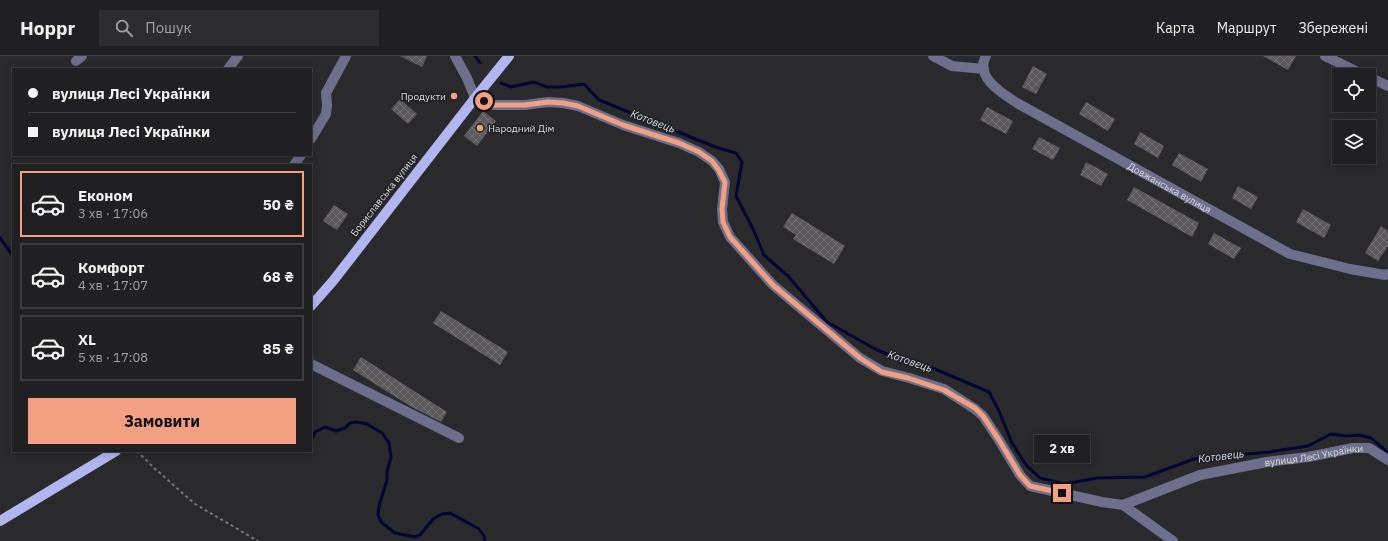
<!DOCTYPE html>
<html lang="uk">
<meta charset="utf-8">
<style>
body{margin:0;font-family:"IBM Plex Sans",sans-serif;background:#2d2c2e;color:#f1f3f6;height:100vh;display:flex;flex-direction:column;font-size:15px;white-space:nowrap}
*{box-sizing:border-box;margin:0}
p{font-size:13px;color:#a2a2a5}
.icon{flex:none;width:22px;height:22px;fill:none;stroke:currentColor;stroke-width:2;stroke-linecap:round;stroke-linejoin:round}
.map{position:relative;flex:1;overflow:hidden}
.side{position:absolute;left:12px;top:108px;width:300px;height:288px;display:flex;flex-direction:column;background:#201f21;border-radius:0px;box-shadow:0 2px 10px #0003,0 0 0 1px #3d3d3f}
.side>*{flex:none}
.top-card{position:absolute;left:12px;top:12px;width:300px;height:88px;border-radius:0px;box-shadow:0 2px 10px #0003,0 0 0 1px #3d3d3f;display:grid;align-content:center;height:88px;padding:0 16px;background:#201f21}
.tools{position:absolute;left:1332px;top:12px;display:grid;gap:8px}
.tools a{display:grid;place-items:center;width:44px;height:44px;border-radius:0px;background:#201f21;box-shadow:0 2px 10px #0003,0 0 0 1px #3d3d3f;font-size:20px}
.end{position:absolute;width:18px;height:18px;margin:-9px;border:5px solid #f39f82;background:#111;box-shadow:0 0 0 2px #111}
.from{border-radius:50%}
.bubble{position:absolute;height:28px;border-radius:0px;background:#201f21;box-shadow:0 2px 10px #0003,0 0 0 1px #3d3d3f;font-size:13px;font-weight:800;line-height:28px;text-align:center}
.top-card b{display:flex;align-items:center;gap:14px;height:38px;font-size:15px}
.top-card b+b{border-top:1px solid #3d3d3f}
.top-card i{width:10px;height:10px;background:#f1f3f6}
ul{padding:7px 0 0;list-style:none}
li{display:flex;align-items:center;gap:12px;height:66px;margin:0 8px 6px;padding:0 8px;border:2px solid #3d3d3f;border-radius:0px}
li div{flex:1}
li b{display:block;font-size:15px}
li em{font-style:normal;font-weight:800}
li.selected{border-color:#f39f82}
li>.icon{width:36px;height:36px;stroke-width:1.5}
.primary-button{display:flex;gap:8px;margin-top:auto;padding:8px 16px}
.primary-button a{flex:1;height:46px;border-radius:0px;background:#f39f82;color:#111;font-size:16px;font-weight:800;line-height:46px;text-align:center}
header{display:flex;align-items:center;gap:24px;box-sizing:border-box;height:56px;padding:0 20px;background:#201f21;border-bottom:1px solid #3d3d3f}
header strong{font-size:19px}
nav{display:flex;gap:22px;margin-inline-start:auto;font-size:14px}
.search{width:280px;height:36px;background:#2d2c2e;display:flex;align-items:center;gap:10px;box-sizing:border-box;padding:0 14px;border-radius:0px;color:#a2a2a5;font-size:15px}
.map>svg:first-child{display:block}
.lines{fill:none;stroke-linecap:round;stroke-linejoin:round}
.stream{stroke:#000636;stroke-width:3}
.building{fill:url(#building-cross-hatch)}
.path{stroke:#78777a;stroke-width:2;stroke-dasharray:3 3;stroke-linecap:butt}
.minor{stroke:#6d708c;stroke-width:10}
.major{stroke:#b2b6f0;stroke-width:10}
.route{stroke:#f39f82;stroke-width:5}
.poi-dot{fill:#f39f82;stroke:#201f22;stroke-width:1.5}
.labels{text-anchor:middle;dominant-baseline:central;stroke-width:3;stroke-linejoin:round;paint-order:stroke}
.poi-label{font-size:10px;fill:#dcdcde;stroke:#201f22;text-anchor:end}
.street-label{font-size:10px;fill:#dcdcde;stroke:#201f22}
.water-label{font-size:11px;font-style:italic;fill:#d5dfef;stroke:#201f22}
</style>
<header>
<strong>Hoppr</strong>
<div class="search"><svg class="icon" aria-label="search" viewBox="0 0 24 24"><circle cx="10" cy="10" r="6"/><path d="M15 15l6 6"/></svg>Пошук</div>
<nav><a>Карта</a><a>Маршрут</a><a>Збережені</a></nav>
</header>
<div class="map">
<svg width="1388" height="485" viewBox="0 0 1388 485">
<defs>
<pattern id="building-cross-hatch" width="8" height="8" patternUnits="userSpaceOnUse"><rect width="8" height="8" fill="#5c595c"/><path d="M0 0l8 8M0 8l8-8" fill="none" stroke="#737073"/></pattern>
</defs>
<rect width="100%" height="100%" fill="#2a292c"/>
<g class="lines">
<g class="stream">
<polyline points="475,0 480,7"/>
<polyline points="501,27 511,31 534,26 547,31 561,31 584,28 599,44 718,92 736,97 742,106 736,140 753,173 764,199 788,220 827,266 877,294 908,306 935,313 989,336 999,355 1012,387 1026,409 1040,422 1065,428 1097,422 1145,421 1194,403 1269,396 1308,390 1331,378 1346,380 1359,379 1371,382 1388,397"/>
<polyline points="0,182 13,200"/>
<polyline points="311,384 315,376 325,371 336,375 345,372 350,367 357,366 367,368 382,377 389,387 391,401 387,416 387,424 379,450 378,459 381,466 395,477 415,481 420,479 433,463 442,458 450,457 479,473 484,480 485,485"/>
</g>
</g>
<g class="building">
<polygon points="400,0 427,0 422,11"/>
<polygon points="1263,0 1296,0 1288,14"/>
<polygon points="1033,10 1047,18 1036,38 1022,31"/>
<polygon points="400,43 417,58 408,68 391,53"/>
<polygon points="1086,46 1115,63 1108,75 1079,58"/>
<polygon points="987,51 1013,65 1006,78 980,64"/>
<polygon points="483,55 496,65 477,90 464,80"/>
<polygon points="1140,76 1164,90 1158,102 1134,88"/>
<polygon points="1039,81 1060,92 1053,104 1032,93"/>
<polygon points="1179,97 1208,113 1201,126 1172,109"/>
<polygon points="1086,106 1108,118 1101,130 1080,119"/>
<polygon points="1238,130 1258,141 1251,153 1232,142"/>
<polygon points="1134,131 1199,167 1192,181 1127,144"/>
<polygon points="334,149 348,158 337,174 323,165"/>
<polygon points="1303,153 1331,169 1324,182 1296,166"/>
<polygon points="792,157 845,190 834,208 793,183 796,179 783,171"/>
<polygon points="1381,170 1388,175 1388,190 1378,205 1365,197"/>
<polygon points="1214,177 1241,192 1234,203 1208,188"/>
<polygon points="441,255 508,296 500,309 433,267"/>
<polygon points="361,301 447,356 441,366 410,350 353,314"/>
</g>
<g class="lines">
<polyline class="path" points="137,395 153,411 195,448 258,485"/>
<g class="minor">
<path id="s1" d="M455 0 467 22 475 42 494 49H525L548 46 563 47 578 50 623 69 679 87 699 96 712 105 719 113 725 126 722 153 723 166 730 181 773 229 860 302 882 315 909 322 944 333 975 353 983 360 999 384 1020 419 1030 430 1102 446 1123 449 1200 419 1267 406 1308 401 1353 392H1369L1388 404"/>
<polyline points="933,0 952,10 984,13"/>
<path id="s2" d="M986 0C974 21 1003 38 1017 47L1290 198 1350 213 1385 219 1388 218"/>
<polyline points="1325,0 1364,19"/>
<polyline points="76,5 82,0"/>
<polyline points="228,13 238,0"/>
<polyline points="1369,21 1388,30"/>
<polyline points="311,83 326,58 327,49 326,37 346,0"/>
<polyline points="294,109 301,99"/>
<polyline points="311,308 459,382"/>
<polyline points="1123,449 1173,485"/>
</g>
<g class="major">
<polyline points="311,250 333,225 475,42 509,0"/>
<polyline points="0,465 116,395"/>
</g>
</g>
<g class="lines">
<polyline class="route" points="484,45 494,49 525,49 548,46 563,47 578,50 623,69 679,87 699,96 712,105 718,113 725,126 722,153 723,166 730,181 773,229 860,302 882,316 908,322 944,334 975,352 983,360 999,384 1020,419 1030,430 1062,437"/>
</g>
<g class="poi-dot">
<circle cx="454" cy="40" r="4"/>
<circle cx="480" cy="72" r="4"/>
</g>
<g class="labels">
<g class="poi-label">
<text x="446" y="40">Продукти</text>
<text x="488" y="72" text-anchor="start">Народний Дім</text>
</g>
<g class="street-label">
<text stroke="none"><textPath href="#s2" startOffset="237">Довжанська вулиця</textPath></text>
<text transform="translate(384 139) rotate(-52)">Бориславська вулиця</text>
<text stroke="none"><textPath href="#s1" startOffset="1072">вулиця Лесі Українки</textPath></text>
</g>
<g class="water-label">
<text transform="translate(653 65) rotate(21)">Котовець</text>
<text transform="translate(910 305) rotate(19)">Котовець</text>
<text transform="translate(1221 400) rotate(-7)">Котовець</text>
</g>
</g>
</svg>
<div class="tools">
<a><svg class="icon" aria-label="locate" viewBox="0 0 24 24"><circle cx="12" cy="12" r="6"/><path d="M12 2v4M12 18v4M2 12h4M18 12h4"/></svg></a>
<a><svg class="icon" aria-label="layers" viewBox="0 0 24 24"><path d="M12 4l9 5-9 5-9-5zM3 14l9 5 9-5"/></svg></a>
</div>
<i class="end from" style="left:484px;top:45px"></i>
<i class="end" style="left:1062px;top:437px"></i>
<div class="bubble" style="left:1034px;top:379px;width:56px">2 хв</div>
<div class="top-card">
<b><i class="from"></i>вулиця Лесі Українки</b>
<b><i></i>вулиця Лесі Українки</b>
</div>
<section class="side">
<ul>
<li class="selected"><svg class="icon" aria-label="car" viewBox="0 0 24 24"><path d="M5 17H2v-5l4-1 3-4h7l3 4 3 1v5h-3M9 17h6M6 11h13"/><circle cx="7" cy="17" r="2"/><circle cx="17" cy="17" r="2"/></svg><div><b>Економ</b><p>3 хв · 17:06</p></div><em>50 ₴</em></li>
<li><svg class="icon" aria-label="car" viewBox="0 0 24 24"><path d="M5 17H2v-5l4-1 3-4h7l3 4 3 1v5h-3M9 17h6M6 11h13"/><circle cx="7" cy="17" r="2"/><circle cx="17" cy="17" r="2"/></svg><div><b>Комфорт</b><p>4 хв · 17:07</p></div><em>68 ₴</em></li>
<li><svg class="icon" aria-label="car" viewBox="0 0 24 24"><path d="M5 17H2v-5l4-1 3-4h7l3 4 3 1v5h-3M9 17h6M6 11h13"/><circle cx="7" cy="17" r="2"/><circle cx="17" cy="17" r="2"/></svg><div><b>XL</b><p>5 хв · 17:08</p></div><em>85 ₴</em></li>
</ul>
<div class="primary-button"><a>Замовити</a></div>
</section>
</div>
